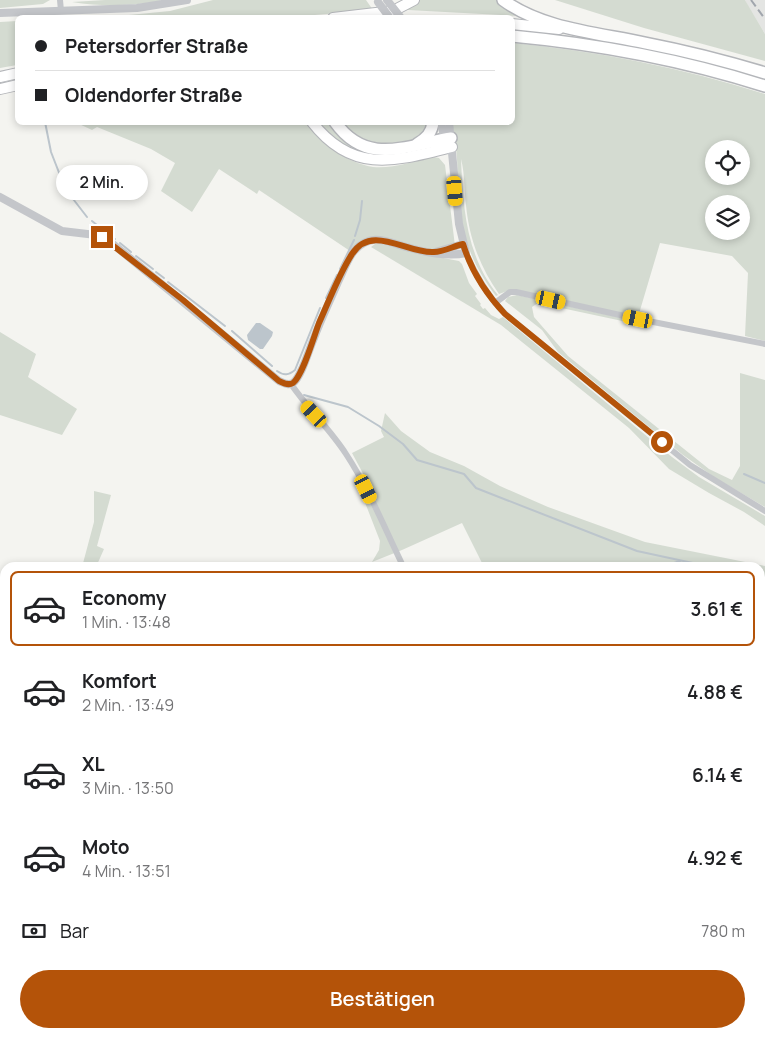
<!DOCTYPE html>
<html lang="de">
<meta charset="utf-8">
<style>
body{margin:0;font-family:Manrope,sans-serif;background:#f6f6f6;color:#202124;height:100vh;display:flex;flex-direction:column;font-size:19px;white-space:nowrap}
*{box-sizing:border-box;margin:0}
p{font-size:16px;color:#757577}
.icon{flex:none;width:28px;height:28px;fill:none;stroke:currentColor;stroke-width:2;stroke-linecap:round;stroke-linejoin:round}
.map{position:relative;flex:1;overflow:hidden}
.details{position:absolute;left:0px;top:562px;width:765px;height:476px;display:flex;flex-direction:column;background:#fff;border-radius:15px 15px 0 0;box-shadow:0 2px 8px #0003}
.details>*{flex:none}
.top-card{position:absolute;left:15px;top:15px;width:500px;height:110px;border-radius:8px;box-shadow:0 2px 8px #0003;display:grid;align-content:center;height:110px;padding:0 20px;background:#fff}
.buttons{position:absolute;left:705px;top:140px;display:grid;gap:10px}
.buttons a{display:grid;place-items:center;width:45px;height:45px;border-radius:50%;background:#fff;box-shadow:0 2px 8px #0003;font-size:25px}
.end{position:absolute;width:22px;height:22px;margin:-11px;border:6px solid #b45309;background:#fff;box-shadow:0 0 0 2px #fff}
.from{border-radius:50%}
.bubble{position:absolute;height:35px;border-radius:18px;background:#fff;box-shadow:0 2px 8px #0003;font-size:16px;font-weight:600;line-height:35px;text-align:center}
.car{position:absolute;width:15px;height:30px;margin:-15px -8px;border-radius:6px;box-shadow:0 0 4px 1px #0007;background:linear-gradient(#f5c518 24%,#345 0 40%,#f5c518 0 76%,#345 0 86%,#f5c518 0)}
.top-card b{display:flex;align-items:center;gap:18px;height:48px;font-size:19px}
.top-card b+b{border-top:1px solid #e0e0e0}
.top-card i{width:12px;height:12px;background:#202124}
ul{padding:9px 0 0;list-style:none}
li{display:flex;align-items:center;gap:15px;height:75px;margin:0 10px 8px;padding:0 10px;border:2px solid transparent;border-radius:8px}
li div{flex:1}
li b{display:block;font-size:19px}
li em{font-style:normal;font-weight:600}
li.selected{border-color:#b45309}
li>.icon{width:45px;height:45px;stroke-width:1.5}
.pay{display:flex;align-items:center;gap:12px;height:55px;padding:0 20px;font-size:19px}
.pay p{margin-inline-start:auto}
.primary-button{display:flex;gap:10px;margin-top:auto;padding:10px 20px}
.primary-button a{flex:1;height:58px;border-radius:30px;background:#b45309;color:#fff;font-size:20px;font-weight:600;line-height:58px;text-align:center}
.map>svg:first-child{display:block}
.built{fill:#e4e5e3}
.green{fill:#d4dbd1;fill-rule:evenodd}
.water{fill:#bcc5cc}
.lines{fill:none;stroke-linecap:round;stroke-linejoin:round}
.stream{stroke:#bcc5cc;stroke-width:2}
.trunk-casing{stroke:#b4b6ba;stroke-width:12}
.motorway-casing{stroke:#b4b6ba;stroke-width:14}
.minor{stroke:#c4c6ca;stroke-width:6}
.tertiary{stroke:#c4c6ca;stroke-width:8}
.trunk{stroke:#fff;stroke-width:10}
.motorway{stroke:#fff;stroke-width:11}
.rail{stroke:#a1a6ad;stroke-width:2;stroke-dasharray:8 4;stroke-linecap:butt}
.tertiary-bridge{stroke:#c4c6ca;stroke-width:8}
.route{stroke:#b45309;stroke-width:6}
</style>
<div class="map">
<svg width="765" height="1038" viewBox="0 0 765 1038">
<rect width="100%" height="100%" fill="#f4f4f0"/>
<polygon class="built" points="745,0 765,0 765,34 747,4"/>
<g class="green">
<polygon points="0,0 50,0 43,4 0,8"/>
<path d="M105 0H165C134 6 103 7 72 2Z"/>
<polygon points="213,0 366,0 373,10 280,18 98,18 170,11"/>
<polygon points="418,0 496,0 518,16 408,10 406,8"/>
<polygon points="555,0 745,0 765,34 765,61 644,28"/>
<polygon points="17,21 17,65 0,68 0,22"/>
<path d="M513 43C598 51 683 68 765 94V341L745 336 748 273 732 256 660 243 638 317 510 290 499 294C480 267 469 238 466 205 464 190 465 174 461 159 463 207 466 256 498 295L496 296C480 275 468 253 463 227 456 192 460 157 452 123L512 122ZM714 149H741V176H714ZM714 204H741V231H714Z"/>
<path d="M77 123H307C323 144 345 162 373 167 392 169 415 161 434 157L439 158 445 165 455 246 435 252 372 240 353 253 259 190 257 194 219 169 192 212 161 191 175 163 151 149 97 127 92 130Z"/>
<path d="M316 123H329C336 134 346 146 359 151 366 154 373 153 378 158L347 151Z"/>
<polygon points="340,123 430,123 428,129 416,141 383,147 353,137"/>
<polygon points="375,244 382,244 417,253 459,261 462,264 469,283 477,294 475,296 481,304 480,305 483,309 485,308 491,315 499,319 503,317 672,457 699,477 765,516 765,526 744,512 709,493 669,469 629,428 501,325 371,247"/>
<polygon points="517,295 640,322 641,325 538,303 532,307 534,317 568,356 709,469 732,480 740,466 740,373 765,380 765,507 714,477 683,455 558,352 542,330 505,301 508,297"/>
<polygon points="0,332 36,354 28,377 77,409 62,435 0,415"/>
<polygon points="385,413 401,431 430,452 464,466 500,486 548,507 645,542 765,566 765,832 760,828 760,757 763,739 760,730 760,568 484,567 462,523 402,550 372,562 379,550 380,541 364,500 374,494 352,453 384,437 381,431"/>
<polygon points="94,491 111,495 97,546 104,549 96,567 82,567 94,522"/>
</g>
<polygon class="water" points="256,323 260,323 273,332 272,336 263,349 260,349 248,340 247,335"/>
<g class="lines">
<g class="stream">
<polyline points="45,122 51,152 65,188"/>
<polyline points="70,195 87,217"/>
<polyline points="92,221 103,230"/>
<polyline points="355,236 360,220 362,201"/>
<polyline points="112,237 115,239"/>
<polyline points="120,243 131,252"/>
<polyline points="136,256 153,269"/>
<polyline points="340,269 354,240"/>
<polyline points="156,272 164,278"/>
<polyline points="168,282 225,326"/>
<polyline points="326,298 337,275"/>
<polyline points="232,331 272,366"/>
<path d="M277 371C284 376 289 375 295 370L320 308"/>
<polyline points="304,395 348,407 379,426 403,444 417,460 464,474 476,488 637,551 716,568"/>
<polyline points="744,474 765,483"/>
<polyline points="659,568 680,561"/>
<polyline points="760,576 765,577"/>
<polyline points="760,663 765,653"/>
<polyline points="760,675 765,681"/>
<polyline points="760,778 765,766"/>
<polyline points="760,822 765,826"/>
</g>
<defs>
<g id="trunk">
<polyline points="333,18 393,11 414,0"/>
<polyline points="512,24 559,29"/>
<polyline points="0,77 18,73"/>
<polyline points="0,89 18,85"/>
<path d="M312 122C353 175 396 161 452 147"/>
</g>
<g id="motorway">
<path d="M503 0C542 29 599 33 645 43 686 51 726 61 765 73"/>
<path d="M512 36C598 44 683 60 765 86"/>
<path d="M335 122C367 167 407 145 451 138"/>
<path d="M417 144C426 139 432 133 433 122"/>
</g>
</defs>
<use href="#trunk" class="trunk-casing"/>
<use href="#motorway" class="motorway-casing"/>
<g class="minor">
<polyline points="60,0 61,11"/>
<path d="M466 253C477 278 490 301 511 319L690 465 765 511"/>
<polyline points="495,303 510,292 516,292 638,319 765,344"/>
<path d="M291 384C308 409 330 429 346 454 369 489 385 529 404 568"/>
</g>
<g class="tertiary">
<polyline points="0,13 137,8 187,0"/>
<polyline points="441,122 445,142"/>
<path d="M0 197 62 231 96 235 108 240 279 381C284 383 288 386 293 383 302 376 309 349 314 338 321 319 330 301 338 282 343 272 347 260 354 251 372 231 389 243 410 248 428 253 448 257 466 253L459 224 449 122"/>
<polyline points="435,252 463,244"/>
</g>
<use href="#trunk" class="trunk"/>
<use href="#motorway" class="motorway"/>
<polyline class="rail" points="751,0 765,19"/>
<g class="tertiary-bridge">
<polyline points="387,0 401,18"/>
<polyline points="378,2 390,18"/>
</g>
</g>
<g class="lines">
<path class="route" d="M102 237 183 300 279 381C284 383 288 386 293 383 303 375 314 336 319 323 329 301 339 274 352 254 372 223 407 254 434 252 443 252 454 246 463 244 471 270 486 294 505 314L662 442"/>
</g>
</svg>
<div class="buttons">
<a><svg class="icon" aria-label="locate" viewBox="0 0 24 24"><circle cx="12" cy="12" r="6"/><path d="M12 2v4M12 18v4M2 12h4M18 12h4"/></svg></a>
<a><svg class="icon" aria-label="layers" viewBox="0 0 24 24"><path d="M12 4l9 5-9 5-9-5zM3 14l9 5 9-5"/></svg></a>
</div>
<i class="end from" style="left:662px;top:442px"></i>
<i class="end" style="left:102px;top:237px"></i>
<div class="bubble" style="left:56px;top:165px;width:92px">2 Min.</div>
<i class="car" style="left:455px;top:191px;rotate:175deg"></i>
<i class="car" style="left:551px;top:300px;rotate:103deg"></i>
<i class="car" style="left:638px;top:319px;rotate:282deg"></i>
<i class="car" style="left:314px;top:414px;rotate:317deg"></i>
<i class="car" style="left:366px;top:489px;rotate:154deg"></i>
<div class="top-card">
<b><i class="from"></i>Petersdorfer Straße</b>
<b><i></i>Oldendorfer Straße</b>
</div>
<section class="details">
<ul>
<li class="selected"><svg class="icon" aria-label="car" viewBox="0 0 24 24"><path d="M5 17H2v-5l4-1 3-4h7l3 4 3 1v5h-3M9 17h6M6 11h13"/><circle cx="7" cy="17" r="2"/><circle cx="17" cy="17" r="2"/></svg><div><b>Economy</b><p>1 Min. · 13:48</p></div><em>3.61 €</em></li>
<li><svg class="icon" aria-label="car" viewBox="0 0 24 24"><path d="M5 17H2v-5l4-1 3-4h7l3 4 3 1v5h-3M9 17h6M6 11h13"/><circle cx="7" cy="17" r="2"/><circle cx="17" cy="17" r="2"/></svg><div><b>Komfort</b><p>2 Min. · 13:49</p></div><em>4.88 €</em></li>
<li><svg class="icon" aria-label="car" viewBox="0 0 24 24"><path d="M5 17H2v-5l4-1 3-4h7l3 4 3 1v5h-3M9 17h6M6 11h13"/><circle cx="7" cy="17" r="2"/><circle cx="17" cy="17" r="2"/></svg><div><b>XL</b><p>3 Min. · 13:50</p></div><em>6.14 €</em></li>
<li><svg class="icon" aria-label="car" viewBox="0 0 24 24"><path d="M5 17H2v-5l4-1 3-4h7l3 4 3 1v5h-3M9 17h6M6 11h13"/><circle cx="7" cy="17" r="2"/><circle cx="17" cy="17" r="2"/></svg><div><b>Moto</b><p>4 Min. · 13:51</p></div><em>4.92 €</em></li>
</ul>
<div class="pay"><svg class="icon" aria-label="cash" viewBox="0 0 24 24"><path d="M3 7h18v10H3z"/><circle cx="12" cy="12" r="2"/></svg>Bar<p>780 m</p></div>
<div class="primary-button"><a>Bestätigen</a></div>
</section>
</div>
